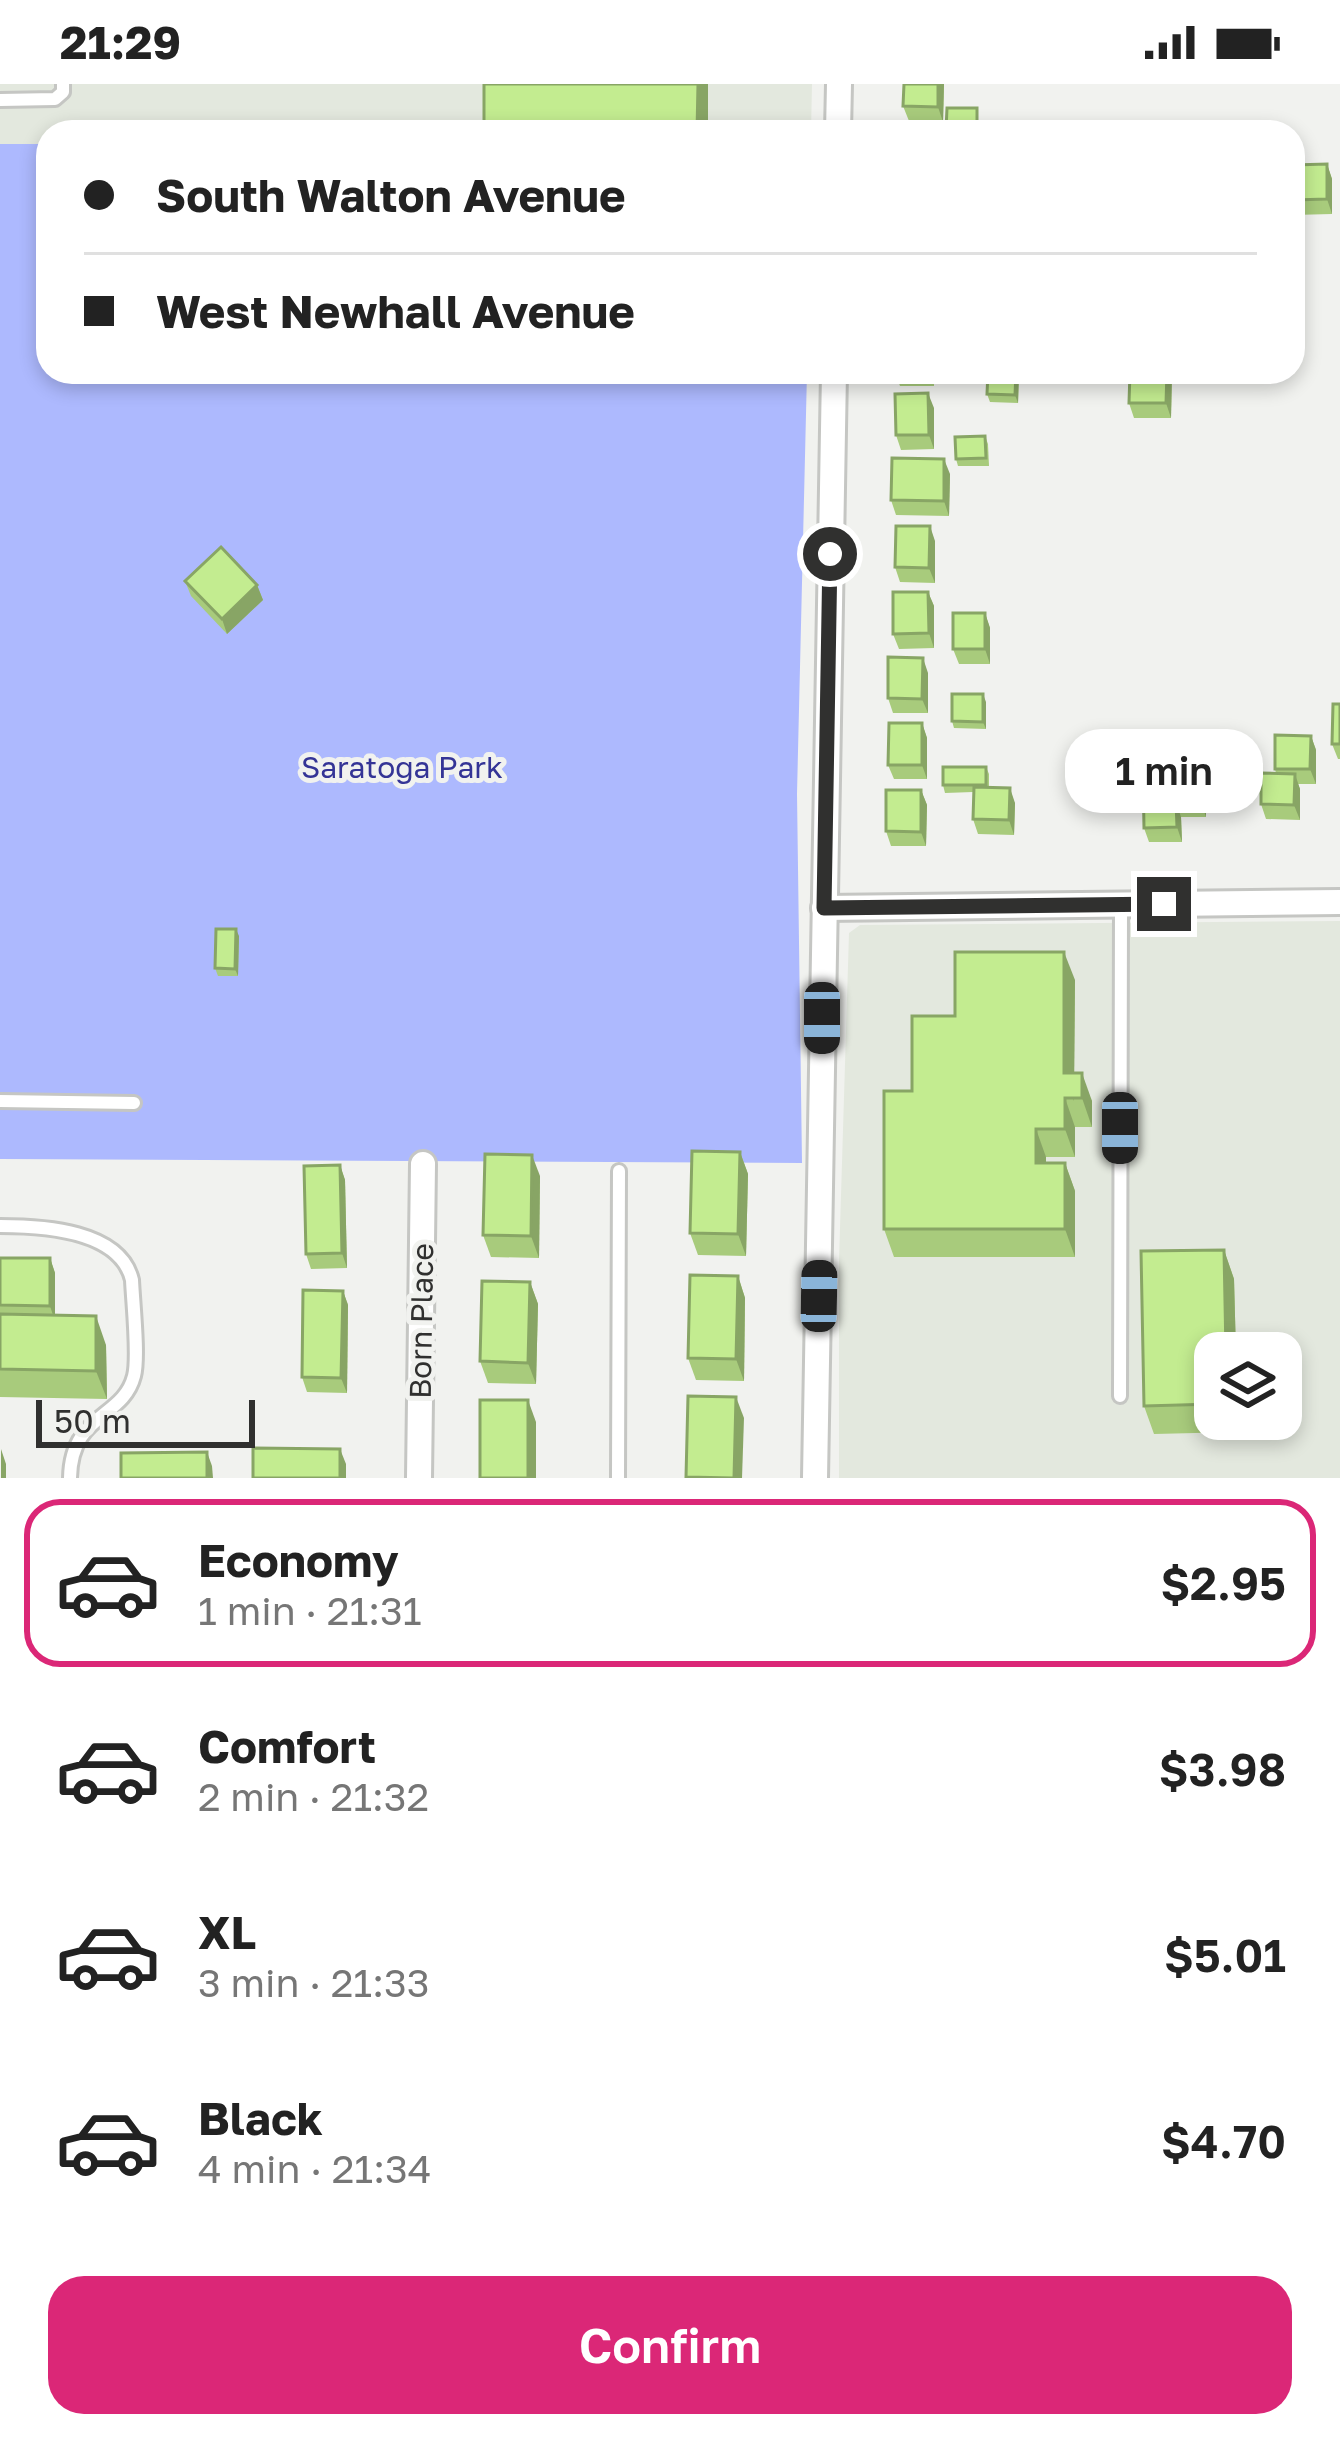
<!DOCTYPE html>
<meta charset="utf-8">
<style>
body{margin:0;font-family:"Golos Text",sans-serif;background:#f6f6f6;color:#222;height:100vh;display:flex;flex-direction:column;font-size:45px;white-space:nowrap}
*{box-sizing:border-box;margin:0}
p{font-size:39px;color:#767676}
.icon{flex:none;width:66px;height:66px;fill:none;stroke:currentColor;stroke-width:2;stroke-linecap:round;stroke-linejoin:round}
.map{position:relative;height:1394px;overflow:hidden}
.drawer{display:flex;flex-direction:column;background:#fff;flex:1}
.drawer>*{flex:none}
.top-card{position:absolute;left:36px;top:36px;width:1269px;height:264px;border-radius:36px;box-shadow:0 6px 18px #0003;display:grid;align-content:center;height:264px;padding:0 48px;background:#fff}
.controls{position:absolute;left:1194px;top:1248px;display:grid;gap:24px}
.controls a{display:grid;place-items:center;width:108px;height:108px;border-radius:24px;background:#fff;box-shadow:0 6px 18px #0003;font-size:60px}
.scale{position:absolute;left:36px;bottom:30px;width:219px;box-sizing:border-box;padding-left:12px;border:6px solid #30302f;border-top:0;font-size:33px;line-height:42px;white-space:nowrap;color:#30302f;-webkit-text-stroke:9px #f1f2ef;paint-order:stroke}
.end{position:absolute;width:54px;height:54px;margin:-27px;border:15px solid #30302f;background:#fff;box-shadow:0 0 0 6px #fff}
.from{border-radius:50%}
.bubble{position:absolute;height:84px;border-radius:36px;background:#fff;box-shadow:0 6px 18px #0003;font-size:39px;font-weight:600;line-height:84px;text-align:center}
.car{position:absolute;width:36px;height:72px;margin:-36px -18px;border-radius:15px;box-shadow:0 0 9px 3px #0007;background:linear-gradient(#222 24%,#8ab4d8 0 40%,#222 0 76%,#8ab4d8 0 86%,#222 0)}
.top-card b{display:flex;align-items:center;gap:42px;height:114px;font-size:45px}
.top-card b+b{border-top:3px solid #e0e0e0}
.top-card i{width:30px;height:30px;background:#222}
ul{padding:21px 0 0;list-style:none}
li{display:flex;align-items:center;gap:36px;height:168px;margin:0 24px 18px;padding:0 24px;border:6px solid transparent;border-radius:36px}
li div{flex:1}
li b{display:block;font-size:45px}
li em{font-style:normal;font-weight:600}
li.active{border-color:#db2777}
li>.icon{width:108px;height:108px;stroke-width:1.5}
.action{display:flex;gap:24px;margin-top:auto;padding:24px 48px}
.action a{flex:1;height:138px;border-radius:36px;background:#db2777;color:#fff;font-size:48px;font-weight:600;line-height:138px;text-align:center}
.status{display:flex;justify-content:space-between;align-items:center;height:84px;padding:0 60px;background:#fff;direction:ltr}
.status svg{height:33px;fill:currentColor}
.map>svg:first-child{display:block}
.built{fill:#e3e8de;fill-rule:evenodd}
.green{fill:#adb9fe}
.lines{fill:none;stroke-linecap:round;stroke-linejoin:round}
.lane-casing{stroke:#c5c6c3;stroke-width:18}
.street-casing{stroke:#c5c6c3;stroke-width:30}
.lane{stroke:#fff;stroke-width:12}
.street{stroke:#fff;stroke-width:24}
.wall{fill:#a8cb7c}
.shaded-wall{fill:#88a565}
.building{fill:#c3ec90;stroke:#88a565;stroke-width:3}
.route{stroke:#30302f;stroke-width:15}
.labels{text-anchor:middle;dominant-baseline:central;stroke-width:10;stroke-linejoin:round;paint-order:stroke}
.park-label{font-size:30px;fill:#343496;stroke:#f1f2ef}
.street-label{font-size:30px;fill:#30302f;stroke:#f1f2ef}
</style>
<div class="status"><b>21:29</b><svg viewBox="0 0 49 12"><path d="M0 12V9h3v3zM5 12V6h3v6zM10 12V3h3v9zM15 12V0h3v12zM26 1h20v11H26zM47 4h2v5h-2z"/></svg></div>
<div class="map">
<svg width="1340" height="1394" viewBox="0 0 1340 1394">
<rect width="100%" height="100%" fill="#f1f2ef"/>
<g class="built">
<polygon points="0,0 812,0 811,48 48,48 48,60 0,60"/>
<path d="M1340 837V1394H839V1177L849 849 860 841ZM1215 1269H1281V1335H1215Z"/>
</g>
<polygon class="green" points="0,60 48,60 48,288 807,288 797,710 802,1079 0,1075"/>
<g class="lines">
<defs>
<g id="lane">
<polyline points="0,16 55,15 63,8 63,0"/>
<polyline points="0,1017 134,1019"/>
<path d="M0 1142C43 1142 120 1146 132 1196 133 1219 139 1273 134 1292 123 1335 71 1329 70 1394"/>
<polyline points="1120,1312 1121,822"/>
<polyline points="618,1394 619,1087"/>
</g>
<g id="street">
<polyline points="838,48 839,0"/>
<polyline points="824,824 1340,818"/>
<polyline points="419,1394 423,1080"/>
<polyline points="815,1394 834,288"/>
</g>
</defs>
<use href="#lane" class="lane-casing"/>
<use href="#street" class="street-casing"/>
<use href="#lane" class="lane"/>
<use href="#street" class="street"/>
</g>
<g class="wall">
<polygon points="904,0 944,0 943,38 909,37 903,22"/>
<polygon points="1327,80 1332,95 1332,130 1293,131 1293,81"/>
<polygon points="895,288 934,288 934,302 900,302"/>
<polygon points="1019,288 1018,319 990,318 987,310"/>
<polygon points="1172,288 1171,334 1134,334 1129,319"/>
<polygon points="934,324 934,365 901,366 896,351"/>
<polygon points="985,352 988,360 989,382 958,382 956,375"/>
<polygon points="950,390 949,432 896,431 891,416"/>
<polygon points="935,457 935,499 900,498 895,483"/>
<polygon points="185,497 257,501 263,516 227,550 191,512"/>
<polygon points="928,508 934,522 934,564 899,565 893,550"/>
<polygon points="985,529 990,544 990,580 959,580 953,565"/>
<polygon points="928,589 928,629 893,629 888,614"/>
<polygon points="986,618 986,645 954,644 952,637"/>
<polygon points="1340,620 1340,675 1338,675 1332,660"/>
<polygon points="922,639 927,654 927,695 894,695 888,681"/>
<polygon points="1311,652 1316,666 1316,700 1298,700 1300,705 1300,736 1266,735 1261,720 1276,689 1275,685"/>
<polygon points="986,683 989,690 989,704 1015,719 1014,751 978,750 973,735 973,708 945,709 943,701"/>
<polygon points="1143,689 1206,702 1206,733 1181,733 1182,758 1149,758 1144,744"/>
<polygon points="921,706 927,721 926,762 891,762 886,747"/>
<polygon points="239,852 238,892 218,892 215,884"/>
<polygon points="1075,896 1074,989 1092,1017 1092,1043 1075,1043 1075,1073 1046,1073 1046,1079 1065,1079 1075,1107 1075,1173 894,1173 884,1145 955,932"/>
<polygon points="740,1068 748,1090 746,1172 698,1171 690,1149"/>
<polygon points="340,1081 345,1096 347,1184 311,1185 306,1170"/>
<polygon points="540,1092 539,1174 491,1173 483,1151"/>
<polygon points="1224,1166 1234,1195 1236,1269 1215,1269 1215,1335 1237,1335 1237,1348 1154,1350 1144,1322"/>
<polygon points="0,1174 50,1174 55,1189 55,1232 106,1261 107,1315 0,1313"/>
<polygon points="738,1192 745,1214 744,1297 696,1296 688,1274"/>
<polygon points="530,1198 538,1220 536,1300 488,1299 480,1277"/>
<polygon points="343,1207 348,1221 347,1309 307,1308 302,1293"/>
</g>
<g class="shaded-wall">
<polygon points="698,0 708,0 708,48 697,48"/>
<polygon points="938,0 944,0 943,38 938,23"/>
<polygon points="1327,80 1332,95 1332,130 1327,115"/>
<polygon points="1016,288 1019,288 1018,319 1015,311"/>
<polygon points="1167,288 1172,288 1171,334 1166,319"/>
<polygon points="928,309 934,324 934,365 929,351"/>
<polygon points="944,375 950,390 949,432 944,417"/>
<polygon points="930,442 935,457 935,499 929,484"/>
<polygon points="257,501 263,516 227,550 222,535"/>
<polygon points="928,508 934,522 934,564 929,549"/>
<polygon points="985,529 990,544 990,580 985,565"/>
<polygon points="923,574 928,589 928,629 922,615"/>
<polygon points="983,610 986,618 986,645 983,638"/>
<polygon points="922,639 927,654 927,695 922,681"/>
<polygon points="1311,652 1316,666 1316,700 1310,685"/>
<polygon points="1200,687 1206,702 1206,733 1201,718"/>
<polygon points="1295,690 1300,705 1300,736 1294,721"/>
<polygon points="1010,704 1015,719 1014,751 1009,736"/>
<polygon points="921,706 927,721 926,762 921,748"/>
<polygon points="1176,718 1181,733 1182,758 1177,743"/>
<polygon points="236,845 239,852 238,892 235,885"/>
<polygon points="1064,868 1075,896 1074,1017 1064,989"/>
<polygon points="1082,989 1092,1017 1092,1043 1082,1014"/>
<polygon points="1065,1014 1075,1043 1075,1073 1065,1045"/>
<polygon points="1036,1045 1046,1073 1046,1107 1036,1079"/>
<polygon points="740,1068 748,1090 746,1172 738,1150"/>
<polygon points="532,1071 540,1092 539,1174 531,1152"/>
<polygon points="1065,1079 1075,1107 1075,1173 1065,1145"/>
<polygon points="340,1081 345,1096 347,1184 342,1169"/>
<polygon points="1224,1166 1234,1195 1236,1269 1226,1269"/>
<polygon points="50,1174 55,1189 55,1237 50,1222"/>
<polygon points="738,1192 745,1214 744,1297 736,1275"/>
<polygon points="530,1198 538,1220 536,1300 528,1279"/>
<polygon points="343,1207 348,1221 347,1309 341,1294"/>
<polygon points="96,1232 106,1261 107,1315 96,1287"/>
<polygon points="736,1313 744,1334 742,1394 734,1394"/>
<polygon points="528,1316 536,1338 536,1394 528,1394"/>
<polygon points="1,1365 6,1380 6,1394 1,1394"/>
<polygon points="340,1365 346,1380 346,1394 340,1394"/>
<polygon points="207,1368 212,1382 213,1394 207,1394"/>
</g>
<g class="building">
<polygon points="484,0 698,0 697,48 484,48"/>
<polygon points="904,0 938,0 938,23 903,22"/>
<polygon points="947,24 977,24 977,46 946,46"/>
<polygon points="1327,80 1327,115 1293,116 1293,81"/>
<polygon points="988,288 1016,288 1015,311 987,310"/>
<polygon points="1130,288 1167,288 1166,319 1129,319"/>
<polygon points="928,309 929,351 896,351 895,310"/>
<polygon points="985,352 986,374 956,375 955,353"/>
<polygon points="892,374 944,375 944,417 891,416"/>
<polygon points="896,442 930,442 929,484 895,483"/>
<polygon points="221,463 257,501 222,535 185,497"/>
<polygon points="893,508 928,508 929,549 893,550"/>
<rect x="953" y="529" width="32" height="36"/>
<polygon points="888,573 923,574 922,615 888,614"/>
<polygon points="952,610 983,610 983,638 952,637"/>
<polygon points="1333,620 1340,620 1340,660 1332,660"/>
<polygon points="889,639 922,639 922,681 888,681"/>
<polygon points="1275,651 1311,652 1310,685 1275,685"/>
<rect x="943" y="683" width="43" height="18"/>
<polygon points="1200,687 1201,718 1176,718 1177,743 1144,744 1143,689"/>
<polygon points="1261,689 1295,690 1294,721 1261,720"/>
<polygon points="974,703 1010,704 1009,736 973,735"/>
<polygon points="886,706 921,706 921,748 886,747"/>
<polygon points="216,845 236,845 235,885 215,884"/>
<polygon points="955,868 1064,868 1064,989 1082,989 1082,1014 1065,1014 1065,1045 1036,1045 1036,1079 1065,1079 1065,1145 884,1145 884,1007 912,1007 912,932 955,932"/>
<polygon points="692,1067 740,1068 738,1150 690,1149"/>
<polygon points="485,1070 532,1071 531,1152 483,1151"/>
<polygon points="340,1081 342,1169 306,1170 304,1082"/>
<polygon points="1224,1166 1226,1269 1215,1269 1215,1320 1144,1322 1141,1167"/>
<polygon points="0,1174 50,1174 50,1222 0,1221"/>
<polygon points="690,1191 738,1192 736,1275 688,1274"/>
<polygon points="482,1197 530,1198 528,1279 480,1277"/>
<polygon points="303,1206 343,1207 341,1294 302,1293"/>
<polygon points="0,1230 96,1232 96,1287 0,1285"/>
<polygon points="688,1312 736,1313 734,1394 686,1393"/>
<rect x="480" y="1316" width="48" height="78"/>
<polygon points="253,1364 340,1365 340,1394 253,1394"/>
<polygon points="207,1368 207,1394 121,1394 121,1369"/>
</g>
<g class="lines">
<polyline class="route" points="830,470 824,824 1164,820"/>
</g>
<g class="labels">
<g class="park-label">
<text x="402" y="683">Saratoga Park</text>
</g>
<g class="street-label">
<text transform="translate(421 1237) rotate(-89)">Born Place</text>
</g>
</g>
</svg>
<div class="controls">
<a><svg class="icon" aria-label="layers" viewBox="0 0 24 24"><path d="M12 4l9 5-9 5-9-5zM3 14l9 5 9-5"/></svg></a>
</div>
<div class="scale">50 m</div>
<i class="end from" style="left:830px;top:470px"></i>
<i class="end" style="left:1164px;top:820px"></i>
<div class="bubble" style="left:1065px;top:645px;width:198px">1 min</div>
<i class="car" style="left:822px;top:934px;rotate:180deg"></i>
<i class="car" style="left:1120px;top:1044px;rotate:180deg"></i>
<i class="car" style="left:819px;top:1212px;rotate:1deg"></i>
<div class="top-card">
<b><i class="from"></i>South Walton Avenue</b>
<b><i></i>West Newhall Avenue</b>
</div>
</div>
<section class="drawer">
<ul>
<li class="active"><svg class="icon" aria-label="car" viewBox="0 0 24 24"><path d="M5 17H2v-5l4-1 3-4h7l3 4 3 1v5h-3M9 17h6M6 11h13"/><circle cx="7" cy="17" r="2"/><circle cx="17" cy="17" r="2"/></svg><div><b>Economy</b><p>1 min · 21:31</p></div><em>$2.95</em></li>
<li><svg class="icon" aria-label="car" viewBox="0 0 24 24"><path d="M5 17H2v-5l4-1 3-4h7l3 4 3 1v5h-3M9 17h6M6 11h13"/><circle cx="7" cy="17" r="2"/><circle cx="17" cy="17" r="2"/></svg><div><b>Comfort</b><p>2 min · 21:32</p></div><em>$3.98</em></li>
<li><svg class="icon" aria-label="car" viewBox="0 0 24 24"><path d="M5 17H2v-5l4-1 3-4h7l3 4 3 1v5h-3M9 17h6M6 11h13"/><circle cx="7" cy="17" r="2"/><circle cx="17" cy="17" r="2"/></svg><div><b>XL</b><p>3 min · 21:33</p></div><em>$5.01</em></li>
<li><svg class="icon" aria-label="car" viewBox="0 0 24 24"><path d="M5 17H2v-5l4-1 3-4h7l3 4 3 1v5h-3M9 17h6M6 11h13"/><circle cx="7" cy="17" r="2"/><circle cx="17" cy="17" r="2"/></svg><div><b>Black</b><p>4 min · 21:34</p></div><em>$4.70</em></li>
</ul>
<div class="action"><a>Confirm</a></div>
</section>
